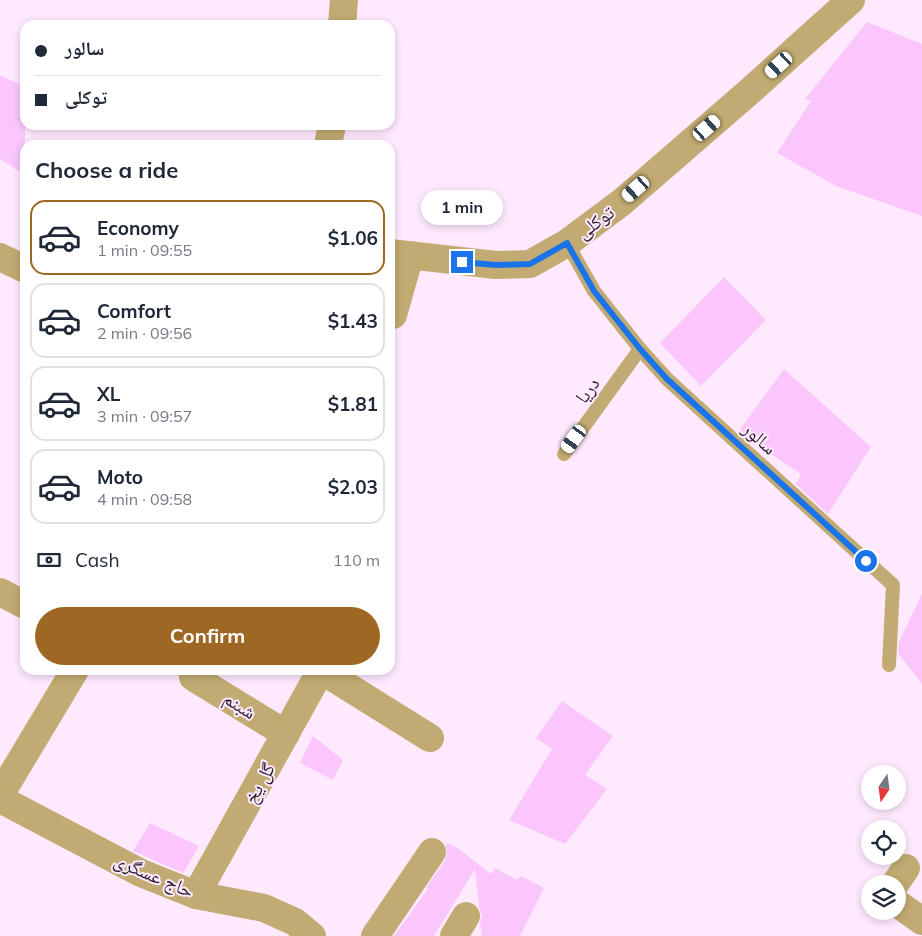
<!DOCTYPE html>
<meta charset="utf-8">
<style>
body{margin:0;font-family:Mulish,"Noto Naskh Arabic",sans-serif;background:#f6f6f7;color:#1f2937;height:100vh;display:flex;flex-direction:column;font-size:19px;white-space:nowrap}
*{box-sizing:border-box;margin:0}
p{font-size:16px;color:#747a83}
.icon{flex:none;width:28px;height:28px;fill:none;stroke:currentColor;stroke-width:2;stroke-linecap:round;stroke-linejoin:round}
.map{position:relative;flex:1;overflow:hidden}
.details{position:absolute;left:20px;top:140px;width:375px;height:535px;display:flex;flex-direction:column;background:#fff;border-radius:15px;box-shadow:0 2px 8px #0003}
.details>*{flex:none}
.guide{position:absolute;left:20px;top:20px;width:375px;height:110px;border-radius:15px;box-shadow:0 2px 8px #0003;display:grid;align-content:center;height:110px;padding:0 15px;background:#fff}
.needle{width:32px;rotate:193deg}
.controls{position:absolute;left:861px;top:765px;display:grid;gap:10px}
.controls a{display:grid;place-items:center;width:45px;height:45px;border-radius:50%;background:#fff;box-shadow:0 2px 8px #0003;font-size:25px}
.end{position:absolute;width:22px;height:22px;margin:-11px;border:6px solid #1a73e8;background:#fff;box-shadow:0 0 0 2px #fff}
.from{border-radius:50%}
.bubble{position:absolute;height:35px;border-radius:18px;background:#fff;box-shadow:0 2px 8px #0003;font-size:16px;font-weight:700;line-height:35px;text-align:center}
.car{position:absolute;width:15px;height:30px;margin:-15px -8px;border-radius:6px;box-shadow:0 0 4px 1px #0007;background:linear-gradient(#fff 24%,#345 0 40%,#fff 0 76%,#345 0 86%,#fff 0)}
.guide b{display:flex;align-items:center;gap:18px;height:48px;font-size:19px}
.guide b+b{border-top:1px solid #e0e1e3}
.guide i{width:12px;height:12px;background:#1f2937}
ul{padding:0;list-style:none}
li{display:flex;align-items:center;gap:15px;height:75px;margin:0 10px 8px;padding:0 5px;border:2px solid #e0e1e3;border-radius:15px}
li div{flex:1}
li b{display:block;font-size:19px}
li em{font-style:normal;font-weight:700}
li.on{border-color:#9f6724}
li>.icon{width:45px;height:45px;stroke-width:1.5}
h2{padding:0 15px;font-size:22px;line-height:60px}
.pay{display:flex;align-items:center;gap:12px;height:55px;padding:0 15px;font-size:19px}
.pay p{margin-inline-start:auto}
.action{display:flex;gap:10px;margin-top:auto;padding:10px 15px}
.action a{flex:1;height:58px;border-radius:30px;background:#9f6724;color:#fff;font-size:20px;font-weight:700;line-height:58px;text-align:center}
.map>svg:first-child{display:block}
.building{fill:#fac6fc}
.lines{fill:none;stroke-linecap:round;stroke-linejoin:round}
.lane{stroke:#c2ab72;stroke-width:14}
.street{stroke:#c2ab72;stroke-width:28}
.route{stroke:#1a73e8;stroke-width:6}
.labels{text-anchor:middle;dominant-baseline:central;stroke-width:4;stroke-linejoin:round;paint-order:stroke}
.street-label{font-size:19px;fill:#261e26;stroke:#ffe9ff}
</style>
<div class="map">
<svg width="922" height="936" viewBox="0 0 922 936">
<rect width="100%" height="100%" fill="#ffe9ff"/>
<g class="building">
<polygon points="867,22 922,44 922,216 836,186 777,153 811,101 805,99"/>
<polygon points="0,75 25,87 25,175 0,159"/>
<polygon points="724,277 766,320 701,386 660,343"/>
<polygon points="784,369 871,447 828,514 796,484 801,474 738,432"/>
<polygon points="922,594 922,684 898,653 899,642"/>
<polygon points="562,701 613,736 585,775 607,789 565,844 509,820 552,749 536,738"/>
<polygon points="313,736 343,760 333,780 300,763"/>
<polygon points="150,823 199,846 183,873 133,851"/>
<polygon points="448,843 459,849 491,874 495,868 517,880 521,876 544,888 520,936 482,936 480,921 482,916 479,907 475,869 434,936 394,936 428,889 426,888 445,861 447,854 446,846"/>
</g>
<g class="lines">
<g class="lane">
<polyline points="567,243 594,291 640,349 667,379 893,585 889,665"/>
<polyline points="564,454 640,349"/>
</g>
<g class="street">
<polyline points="342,25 344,0"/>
<polyline points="328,145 332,125"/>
<polyline points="390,253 496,265 530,264 567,243 622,202 750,91 851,0"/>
<polyline points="0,257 25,269"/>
<polyline points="393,315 410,255"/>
<polyline points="0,592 23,604"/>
<polyline points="321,670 430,738"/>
<polyline points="193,677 286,734"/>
<polyline points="0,795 75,670"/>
<polyline points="0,799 141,873 196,895 264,908 295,922 312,936"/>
<polyline points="895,884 906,868"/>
<polyline points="196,895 321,670"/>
<polyline points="898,904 922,921"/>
<polyline points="375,936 432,852"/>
<polyline points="454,936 466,916"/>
</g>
</g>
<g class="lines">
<polyline class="route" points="462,262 496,265 530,264 567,243 594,291 640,349 667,379 866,561"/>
</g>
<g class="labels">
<g class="street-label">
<text transform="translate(595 222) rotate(-37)">توکلی</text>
<text transform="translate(587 390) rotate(-54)">دریا</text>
<text transform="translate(760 438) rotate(42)">سالور</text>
<text transform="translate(240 705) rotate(32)">شبنم</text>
<text transform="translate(259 783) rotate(-61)">گل یخ</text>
<text transform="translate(154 875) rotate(23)">حاج عسگری</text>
</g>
</g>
</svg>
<div class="controls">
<a><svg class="needle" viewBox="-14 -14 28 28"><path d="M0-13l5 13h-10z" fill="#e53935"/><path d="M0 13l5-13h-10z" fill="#747a83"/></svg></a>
<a><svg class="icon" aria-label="locate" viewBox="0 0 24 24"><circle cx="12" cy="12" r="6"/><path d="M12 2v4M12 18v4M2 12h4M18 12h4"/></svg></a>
<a><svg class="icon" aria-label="layers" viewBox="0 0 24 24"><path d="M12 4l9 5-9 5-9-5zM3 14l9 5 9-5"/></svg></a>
</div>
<i class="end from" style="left:866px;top:561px"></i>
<i class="end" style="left:462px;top:262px"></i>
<div class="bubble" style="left:421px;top:190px;width:82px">1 min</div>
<i class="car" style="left:779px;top:65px;rotate:228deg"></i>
<i class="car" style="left:707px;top:128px;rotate:49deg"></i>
<i class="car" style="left:636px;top:189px;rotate:229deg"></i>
<i class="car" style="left:574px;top:439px;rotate:216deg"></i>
<div class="guide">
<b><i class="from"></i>سالور</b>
<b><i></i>توکلی</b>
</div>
<section class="details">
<h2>Choose a ride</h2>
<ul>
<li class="on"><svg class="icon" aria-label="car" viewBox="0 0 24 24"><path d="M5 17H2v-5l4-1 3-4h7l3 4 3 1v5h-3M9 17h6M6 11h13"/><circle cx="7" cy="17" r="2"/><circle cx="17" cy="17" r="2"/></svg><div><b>Economy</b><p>1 min · 09:55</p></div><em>$1.06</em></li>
<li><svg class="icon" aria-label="car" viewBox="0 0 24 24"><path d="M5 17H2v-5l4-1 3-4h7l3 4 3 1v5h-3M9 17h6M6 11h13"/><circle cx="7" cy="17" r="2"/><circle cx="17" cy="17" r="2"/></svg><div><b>Comfort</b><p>2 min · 09:56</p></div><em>$1.43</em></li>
<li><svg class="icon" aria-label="car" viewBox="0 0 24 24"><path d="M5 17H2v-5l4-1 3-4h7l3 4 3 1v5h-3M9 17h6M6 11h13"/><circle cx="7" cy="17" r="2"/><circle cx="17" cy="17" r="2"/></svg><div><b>XL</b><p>3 min · 09:57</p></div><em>$1.81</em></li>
<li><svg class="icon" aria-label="car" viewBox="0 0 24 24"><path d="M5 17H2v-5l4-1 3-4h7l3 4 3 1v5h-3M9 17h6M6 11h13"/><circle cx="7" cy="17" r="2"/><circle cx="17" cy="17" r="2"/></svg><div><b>Moto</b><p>4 min · 09:58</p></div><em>$2.03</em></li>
</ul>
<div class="pay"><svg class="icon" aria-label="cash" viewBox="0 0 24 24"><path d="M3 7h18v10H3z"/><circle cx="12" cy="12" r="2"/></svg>Cash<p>110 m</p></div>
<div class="action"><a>Confirm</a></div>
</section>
</div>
